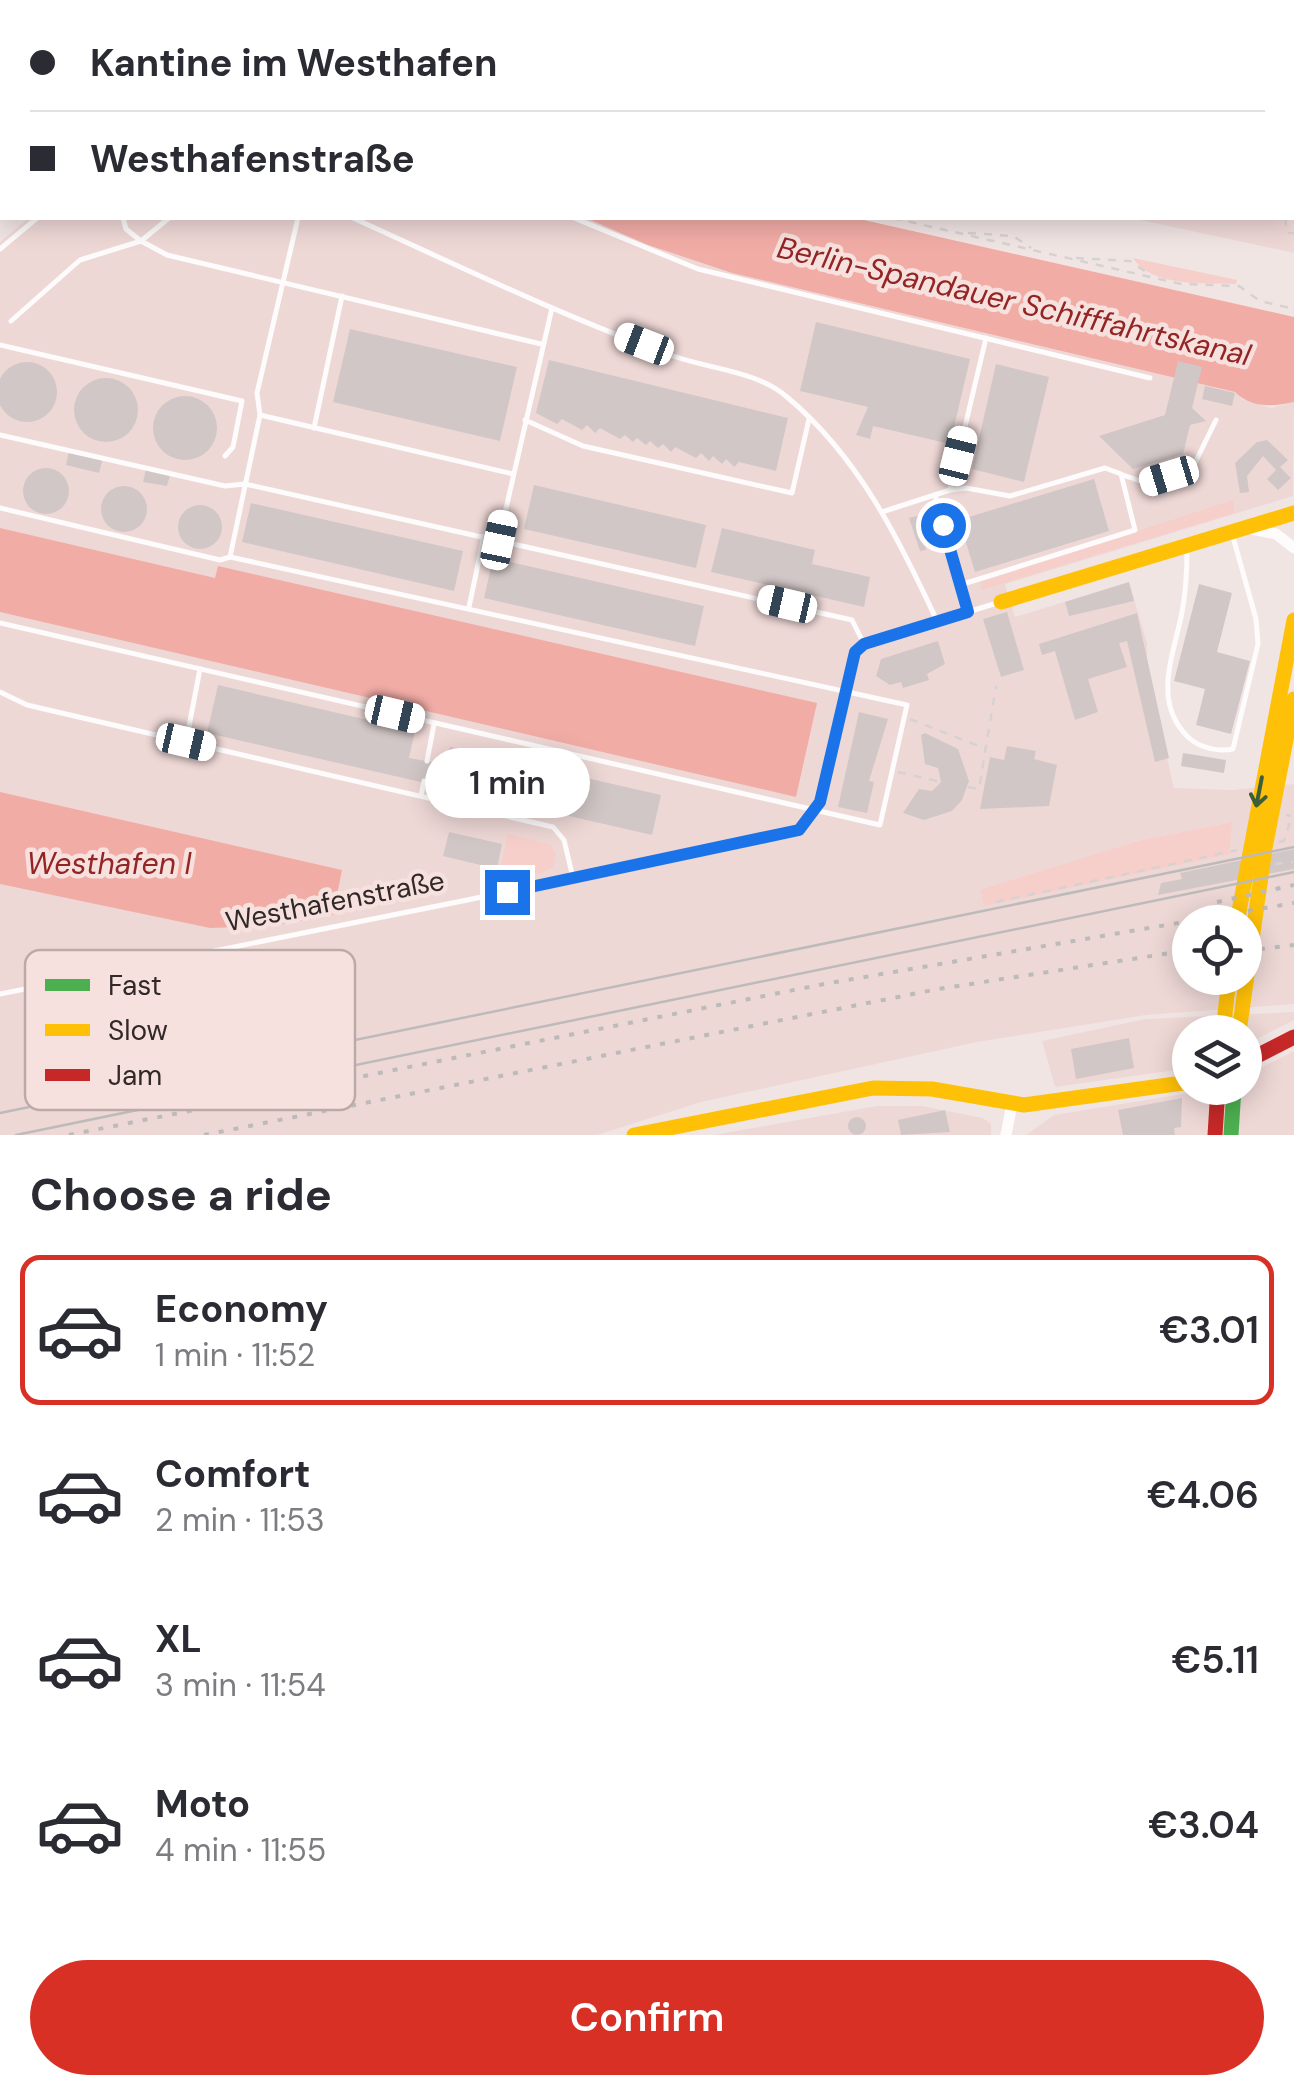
<!DOCTYPE html>
<meta charset="utf-8">
<style>
body{margin:0;font-family:"DM Sans",sans-serif;background:#f2f2f3;color:#2b2b33;height:100vh;display:flex;flex-direction:column;font-size:38px;white-space:nowrap}
*{box-sizing:border-box;margin:0}
p{font-size:32px;color:#7c7c81}
.icon{flex:none;width:55px;height:55px;fill:none;stroke:currentColor;stroke-width:2;stroke-linecap:round;stroke-linejoin:round}
.map{position:relative;height:1135px;overflow:hidden}
.drawer{display:flex;flex-direction:column;background:#fff;flex:1}
.drawer>*{flex:none}
.guide{position:absolute;left:0px;top:0px;width:1295px;height:220px;box-shadow:0 5px 25px #0003;display:grid;align-content:center;height:220px;padding:0 30px;background:#fff}
.fabs{position:absolute;left:1172px;top:905px;display:grid;gap:20px}
.fabs a{display:grid;place-items:center;width:90px;height:90px;border-radius:50%;background:#fff;box-shadow:0 5px 25px #0003;font-size:50px}
.end{position:absolute;width:45px;height:45px;margin:-22px;border:12px solid #1a73e8;background:#fff;box-shadow:0 0 0 5px #fff}
.from{border-radius:50%}
.bubble{position:absolute;height:70px;border-radius:35px;background:#fff;box-shadow:0 5px 25px #0003;font-size:32px;font-weight:600;line-height:70px;text-align:center}
.car{position:absolute;width:30px;height:60px;margin:-30px -15px;border-radius:12px;box-shadow:0 0 8px 2px #0007;background:linear-gradient(#fff 24%,#345 0 40%,#fff 0 76%,#345 0 86%,#fff 0)}
.guide b{display:flex;align-items:center;gap:35px;height:95px;font-size:38px}
.guide b+b{border-top:2px solid #e1e1e2}
.guide i{width:25px;height:25px;background:#2b2b33}
ul{padding:0;list-style:none}
li{display:flex;align-items:center;gap:30px;height:150px;margin:0 20px 15px;padding:0 10px;border:5px solid transparent;border-radius:20px}
li div{flex:1}
li b{display:block;font-size:38px}
li em{font-style:normal;font-weight:600}
li.current{border-color:#d93025}
li>.icon{width:90px;height:90px;stroke-width:1.5}
h2{padding:0 30px;font-size:45px;line-height:120px}
.button{display:flex;gap:20px;margin-top:auto;padding:20px 30px}
.button a{flex:1;height:115px;border-radius:60px;background:#d93025;color:#fff;font-size:40px;font-weight:600;line-height:115px;text-align:center}
.map>svg:first-child{display:block}
.built{fill:#eed8d6;fill-rule:evenodd}
.green{fill:#f6ceca}
.water{fill:#f2aca6}
.building{fill:#d1c7c6}
.lines{fill:none;stroke-linecap:round;stroke-linejoin:round}
.path{stroke:#d6d2d1;stroke-width:2.5;stroke-dasharray:8 8;stroke-linecap:butt}
.lane{stroke:#fdfbfb;stroke-width:5}
.street{stroke:#fdfbfb;stroke-width:11}
.fast{stroke:#4caf50;stroke-width:15}
.slow{stroke:#ffc107;stroke-width:15}
.jam{stroke:#c62828;stroke-width:15}
.tram{stroke:#bdbaba;stroke-width:2.5}
.rail{stroke:#bdbaba;stroke-width:4;stroke-dasharray:5 10;stroke-linecap:butt}
.oneway{stroke:#3c5e38}
.route{stroke:#1a73e8;stroke-width:12}
.labels{text-anchor:middle;dominant-baseline:central;stroke-width:9;stroke-linejoin:round;paint-order:stroke}
.street-label{font-size:28px;fill:#312828;stroke:#f7e1de}
.water-label{font-size:30px;font-style:italic;fill:#932524;stroke:#f7e1de}
.key{fill:#f7e1de;stroke:#bcaaa7;stroke-width:2.5}
.key-label{font-size:28px;fill:#312828}
</style>
<div class="map">
<svg width="1294" height="1135" viewBox="0 0 1294 1135">
<rect width="100%" height="100%" fill="#f1e5e4"/>
<g class="built">
<polygon points="691,0 1294,0 1294,253 1131,218 1292,218 1292,2"/>
<path d="M29 218H586L648 245 732 273 1235 392 1242 399 1271 408 1294 402 1293 496 1005 584 1015 617 1129 582 1147 643V669L1174 788 1232 790 1294 784V1004L1146 1015 977 1042 701 1102 597 1135H0V242ZM1231 822 980 891 1141 840ZM1190 922H1245V978H1190Z"/>
<polygon points="1294,1012 1294,1020 1245,1045 1245,1032 1190,1032 1190,1068 1055,1087 1042,1041 1145,1019"/>
<polygon points="1294,1051 1294,1135 1026,1135 1054,1115 1220,1088 1245,1088 1245,1076"/>
<polygon points="877,1106 922,1106 983,1118 991,1124 991,1135 714,1135"/>
</g>
<g class="green">
<path d="M1133 258 1237 280 1236 284C1205 283 1151 287 1133 258Z"/>
<polygon points="1233,500 1234,513 981,590 981,582"/>
<polygon points="1232,822 1229,854 984,906 980,890 1141,840"/>
<polygon points="508,834 551,845 556,855 553,867 540,874 498,878"/>
</g>
<g class="water">
<path d="M586 218H855L1294 317V402C1273 407 1251 408 1235 392L732 273 648 245Z"/>
<polygon points="0,528 215,578 218,566 817,703 796,797 0,612"/>
<polygon points="0,792 342,870 333,915 273,926 210,928 0,884"/>
</g>
<g class="building">
<polygon points="816,322 970,359 950,444 873,426 870,439 856,435 868,407 800,391"/>
<polygon points="350,329 517,367 500,441 333,402"/>
<polygon points="549,360 788,418 776,471 739,462 734,467 726,459 722,464 713,456 709,461 701,453 696,458 675,447 671,452 663,444 658,448 650,441 646,445 637,438 633,442 625,435 620,439 600,428 595,433 587,425 582,430 562,419 557,424 536,413"/>
<polygon points="1178,361 1202,367 1192,408 1206,421 1190,425 1183,454 1133,469 1099,436 1165,415"/>
<circle cx="27" cy="392" r="30"/>
<polygon points="996,364 1049,377 1024,482 972,469"/>
<circle cx="106" cy="410" r="32"/>
<polygon points="1205,386 1235,393 1232,406 1202,399"/>
<circle cx="185" cy="428" r="32"/>
<polygon points="1267,440 1288,460 1280,467 1291,478 1278,490 1267,479 1276,470 1263,456 1247,476 1249,492 1240,493 1235,463 1257,442"/>
<polygon points="69,451 103,458 99,473 66,465"/>
<circle cx="46" cy="491" r="23"/>
<polygon points="146,469 170,475 167,486 143,482"/>
<polygon points="1094,479 1109,531 975,572 959,520"/>
<polygon points="534,485 706,525 696,568 524,529"/>
<circle cx="124" cy="509" r="23"/>
<polygon points="251,503 463,551 454,591 242,542"/>
<circle cx="200" cy="527" r="22"/>
<polygon points="921,515 926,550 920,551 909,518"/>
<polygon points="722,528 815,550 812,564 870,577 864,607 711,572"/>
<polygon points="493,558 704,606 695,646 484,598"/>
<polygon points="1129,582 1134,601 1069,616 1065,602"/>
<polygon points="1199,584 1232,593 1217,652 1250,661 1231,734 1196,725 1205,689 1174,681"/>
<polygon points="1007,612 1024,670 1001,677 983,619"/>
<polygon points="1137,613 1169,758 1155,762 1127,641 1119,643 1127,667 1088,679 1098,712 1075,720 1055,651 1042,655 1039,644"/>
<polygon points="938,641 945,664 927,674 929,680 903,688 901,682 890,685 876,676 881,659"/>
<polygon points="218,685 415,731 409,758 443,764 442,769 450,747 661,795 652,835 207,733"/>
<polygon points="859,712 888,719 869,781 874,782 867,813 838,807"/>
<polygon points="925,733 958,749 969,781 962,800 952,811 924,820 903,813 919,789 932,791 941,782 938,768 925,764 921,735"/>
<polygon points="1007,746 1036,751 1034,759 1057,765 1049,806 980,809 990,757 1004,760"/>
<polygon points="1183,753 1226,760 1224,773 1181,766"/>
<polygon points="449,832 502,844 497,869 443,856"/>
<polygon points="1294,849 1294,869 1158,895 1161,883 1182,879 1180,873"/>
<polygon points="1129,1038 1134,1068 1076,1079 1071,1049"/>
<polygon points="1182,1098 1181,1127 1174,1128 1175,1135 1123,1135 1118,1110"/>
<polygon points="945,1110 950,1132 901,1135 898,1120"/>
<circle cx="857" cy="1126" r="9"/>
</g>
<g class="lines">
<g class="path">
<polyline points="330,0 335,2"/>
<polyline points="348,0 358,2"/>
<polyline points="361,0 361,2"/>
<polyline points="366,0 371,2"/>
<polyline points="556,0 559,2"/>
<polyline points="641,0 643,2"/>
<polyline points="832,0 836,2"/>
<polyline points="907,0 910,2"/>
<polyline points="35,2 38,0"/>
<polyline points="38,2 41,0"/>
<polyline points="845,2 858,0"/>
<polyline points="921,2 940,0"/>
<polyline points="0,36 2,33"/>
<polyline points="893,218 1181,284 1239,286 1260,301 1294,309"/>
<polyline points="1285,218 1287,233 1294,233"/>
<polyline points="968,233 1013,236 1031,248"/>
<polyline points="1076,258 1130,261 1149,274"/>
<polyline points="910,719 986,749"/>
<polyline points="898,772 941,782"/>
<polyline points="968,787 979,789 996,686"/>
<polyline points="1286,815 1291,816"/>
<polyline points="1279,842 1284,841 1291,818"/>
<polyline points="1275,864 1293,862"/>
<polyline points="996,902 1237,850"/>
</g>
<g class="lane">
<polyline points="894,0 897,2"/>
<polyline points="1253,0 1254,2"/>
<polyline points="1292,196 1294,196"/>
<polyline points="123,218 126,229 141,241"/>
<polyline points="169,218 141,241 167,255 541,344"/>
<path d="M353 218C459 266 564 317 673 356 710 369 757 371 787 397 858 456 899 539 937 621"/>
<polyline points="574,218 698,269 1150,378"/>
<polyline points="0,249 37,218"/>
<polyline points="11,321 80,260 141,241"/>
<polyline points="0,345 242,401 233,447 225,456"/>
<polyline points="260,415 257,393 298,218"/>
<polyline points="525,420 583,446 792,493 809,419"/>
<polyline points="314,428 342,296"/>
<polyline points="0,435 225,486 245,484 852,620 864,644"/>
<polyline points="1123,475 1146,483 1192,469 1216,420"/>
<polyline points="950,490 986,338"/>
<polyline points="935,495 968,612"/>
<polyline points="0,508 220,560 230,557"/>
<polyline points="882,512 950,490 966,488 1010,496 1105,468 1121,474 1135,530 960,585"/>
<polyline points="499,539 552,308"/>
<path d="M1187 549C1187 570 1186 591 1182 612 1174 655 1151 702 1189 738 1200 748 1219 752 1233 749L1258 644 1256 619 1233 537"/>
<polyline points="469,607 484,536"/>
<polyline points="0,623 880,825 907,705 230,557 260,415 513,474"/>
<polyline points="0,692 27,705 553,827 564,840 573,878"/>
<polyline points="186,742 200,669"/>
<polyline points="427,761 434,724"/>
<polyline points="421,796 424,781"/>
<polyline points="0,994 785,836 809,821 819,802 855,652 864,644 997,603"/>
</g>
<g class="street">
<polyline points="1252,529 1276,534 1294,548"/>
<polyline points="1006,1135 1012,1104"/>
</g>
<polyline class="fast" points="1231,1135 1234,1088"/>
<g class="slow">
<polyline points="13,2 16,0"/>
<polyline points="0,13 2,11"/>
<polyline points="1001,602 1294,513"/>
<polyline points="1237,922 1294,620"/>
<polyline points="1223,1032 1229,978"/>
<polyline points="1239,1032 1265,848 1294,699"/>
<polyline points="634,1135 873,1088 932,1089 1024,1105 1190,1082"/>
</g>
<g class="jam">
<polyline points="1245,1062 1294,1037"/>
<polyline points="1215,1135 1218,1088"/>
</g>
<g class="tram">
<polyline points="0,1113 1294,847"/>
<polyline points="16,1135 1294,872"/>
</g>
<g class="rail">
<polyline points="1217,902 1294,885"/>
<polyline points="1245,951 1294,945"/>
<polyline points="69,1135 824,984 1294,903"/>
<polyline points="204,1135 938,989 1190,950"/>
</g>
</g>
<defs><path id="oneway-shaft" d="M-6 0H5M1.5-3L5.5 0L1.5 3" fill="none" stroke-width="1.6" stroke-linecap="round" stroke-linejoin="round" transform="scale(2.5)"/></defs>
<use class="oneway" href="#oneway-shaft" transform="translate(1259 792) rotate(101)"/>
<g class="lines">
<polyline class="route" points="507,892 799,830 820,802 855,652 864,644 968,612 943,525"/>
</g>
<g class="labels">
<g class="street-label">
<text transform="translate(335 901) rotate(-11)">Westhafenstraße</text>
</g>
<g class="water-label">
<text transform="translate(1014 301) rotate(13)">Berlin-Spandauer Schifffahrtskanal</text>
<text x="109" y="863">Westhafen I</text>
</g>
</g>
<rect x="25" y="950" width="330" height="160" rx="15" class="key"/>
<rect x="45" y="979" width="45" height="12" fill="#4caf50"/>
<rect x="45" y="1024" width="45" height="12" fill="#ffc107"/>
<rect x="45" y="1069" width="45" height="12" fill="#c62828"/>
<g class="key-label">
<text x="108" y="995">Fast</text>
<text x="108" y="1040">Slow</text>
<text x="108" y="1085">Jam</text>
</g>
</svg>
<div class="fabs">
<a><svg class="icon" aria-label="locate" viewBox="0 0 24 24"><circle cx="12" cy="12" r="6"/><path d="M12 2v4M12 18v4M2 12h4M18 12h4"/></svg></a>
<a><svg class="icon" aria-label="layers" viewBox="0 0 24 24"><path d="M12 4l9 5-9 5-9-5zM3 14l9 5 9-5"/></svg></a>
</div>
<i class="end from" style="left:943px;top:525px"></i>
<i class="end" style="left:507px;top:892px"></i>
<div class="bubble" style="left:425px;top:748px;width:165px">1 min</div>
<i class="car" style="left:644px;top:344px;rotate:291deg"></i>
<i class="car" style="left:958px;top:456px;rotate:14deg"></i>
<i class="car" style="left:1169px;top:476px;rotate:253deg"></i>
<i class="car" style="left:499px;top:540px;rotate:12deg"></i>
<i class="car" style="left:787px;top:604px;rotate:283deg"></i>
<i class="car" style="left:395px;top:714px;rotate:103deg"></i>
<i class="car" style="left:186px;top:742px;rotate:103deg"></i>
<div class="guide">
<b><i class="from"></i>Kantine im Westhafen</b>
<b><i></i>Westhafenstraße</b>
</div>
</div>
<section class="drawer">
<h2>Choose a ride</h2>
<ul>
<li class="current"><svg class="icon" aria-label="car" viewBox="0 0 24 24"><path d="M5 17H2v-5l4-1 3-4h7l3 4 3 1v5h-3M9 17h6M6 11h13"/><circle cx="7" cy="17" r="2"/><circle cx="17" cy="17" r="2"/></svg><div><b>Economy</b><p>1 min · 11:52</p></div><em>€3.01</em></li>
<li><svg class="icon" aria-label="car" viewBox="0 0 24 24"><path d="M5 17H2v-5l4-1 3-4h7l3 4 3 1v5h-3M9 17h6M6 11h13"/><circle cx="7" cy="17" r="2"/><circle cx="17" cy="17" r="2"/></svg><div><b>Comfort</b><p>2 min · 11:53</p></div><em>€4.06</em></li>
<li><svg class="icon" aria-label="car" viewBox="0 0 24 24"><path d="M5 17H2v-5l4-1 3-4h7l3 4 3 1v5h-3M9 17h6M6 11h13"/><circle cx="7" cy="17" r="2"/><circle cx="17" cy="17" r="2"/></svg><div><b>XL</b><p>3 min · 11:54</p></div><em>€5.11</em></li>
<li><svg class="icon" aria-label="car" viewBox="0 0 24 24"><path d="M5 17H2v-5l4-1 3-4h7l3 4 3 1v5h-3M9 17h6M6 11h13"/><circle cx="7" cy="17" r="2"/><circle cx="17" cy="17" r="2"/></svg><div><b>Moto</b><p>4 min · 11:55</p></div><em>€3.04</em></li>
</ul>
<div class="button"><a>Confirm</a></div>
</section>
